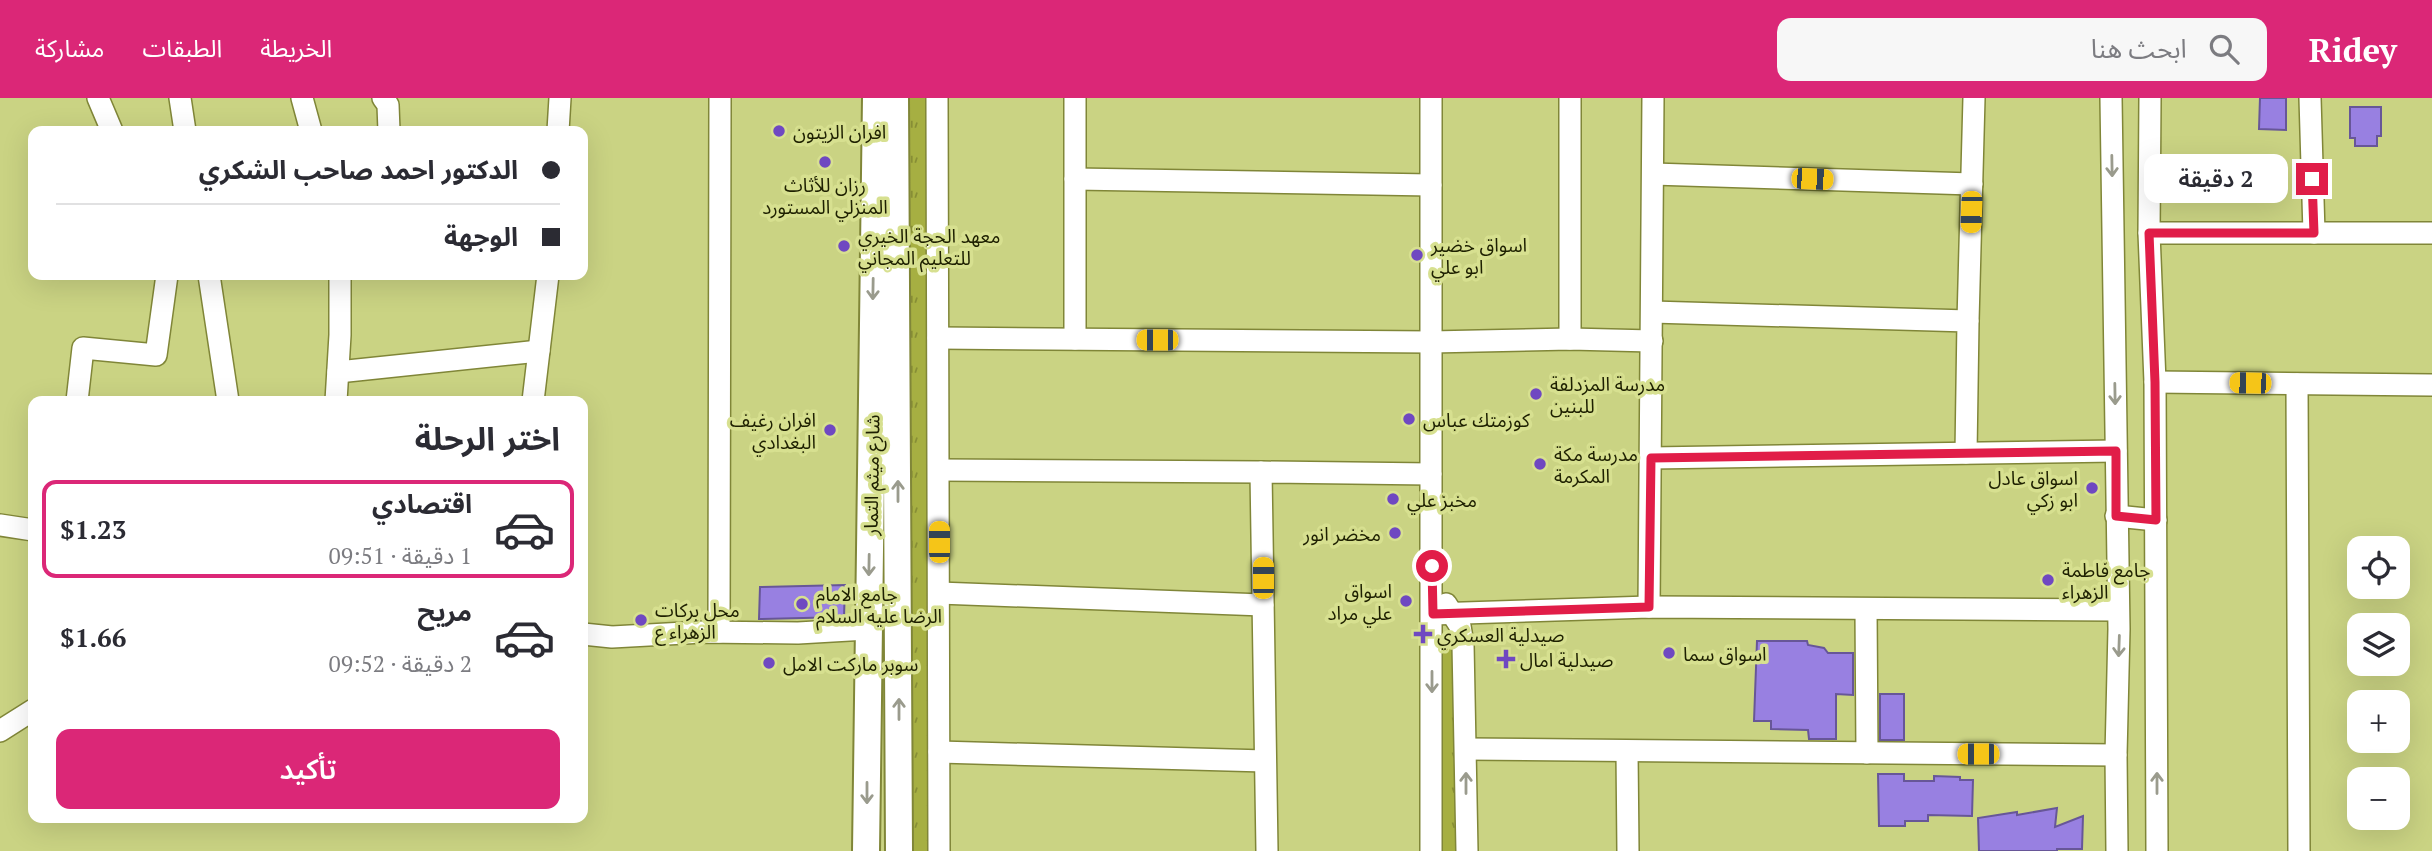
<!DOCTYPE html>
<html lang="ar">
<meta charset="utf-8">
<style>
body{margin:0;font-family:"PT Serif","Noto Sans Arabic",serif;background:#f7f7f7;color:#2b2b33;direction:rtl;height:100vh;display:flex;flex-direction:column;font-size:26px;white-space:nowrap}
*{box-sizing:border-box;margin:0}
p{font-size:23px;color:#7c7c81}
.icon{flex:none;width:38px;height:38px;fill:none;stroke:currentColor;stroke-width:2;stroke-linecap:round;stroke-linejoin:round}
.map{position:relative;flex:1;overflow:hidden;direction:ltr}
.drawer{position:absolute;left:28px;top:298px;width:560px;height:427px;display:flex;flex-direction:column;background:#fff;border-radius:14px;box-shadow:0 7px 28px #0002;direction:rtl}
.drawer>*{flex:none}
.banner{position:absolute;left:28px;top:28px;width:560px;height:154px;border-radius:14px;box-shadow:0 7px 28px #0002;direction:rtl;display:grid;align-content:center;height:154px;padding:0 28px;background:#fff}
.buttons{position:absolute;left:2347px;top:438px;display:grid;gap:14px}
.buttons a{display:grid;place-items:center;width:63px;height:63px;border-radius:14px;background:#fff;box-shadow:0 7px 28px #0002;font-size:35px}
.end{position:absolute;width:32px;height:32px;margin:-16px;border:9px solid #e11d48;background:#fff;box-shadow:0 0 0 4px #fff}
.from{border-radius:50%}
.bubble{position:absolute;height:49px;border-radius:14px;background:#fff;box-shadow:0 7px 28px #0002;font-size:23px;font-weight:600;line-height:49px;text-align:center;direction:rtl}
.car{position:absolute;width:21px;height:42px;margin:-21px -10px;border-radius:9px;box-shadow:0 0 5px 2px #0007;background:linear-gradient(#f5c518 24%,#345 0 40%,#f5c518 0 76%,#345 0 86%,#f5c518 0)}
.banner b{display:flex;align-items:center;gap:24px;height:66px;font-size:26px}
.banner b+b{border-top:2px solid #e1e1e2}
.banner i{width:18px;height:18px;background:#2b2b33}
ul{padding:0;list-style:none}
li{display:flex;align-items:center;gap:21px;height:98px;margin:0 14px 10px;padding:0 14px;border:4px solid transparent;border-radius:14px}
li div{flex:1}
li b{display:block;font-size:26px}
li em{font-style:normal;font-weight:600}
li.on{border-color:#db2777}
li>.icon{width:63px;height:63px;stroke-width:1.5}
h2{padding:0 28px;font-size:32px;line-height:84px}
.cta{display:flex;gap:14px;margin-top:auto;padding:14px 28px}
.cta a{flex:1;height:80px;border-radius:14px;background:#db2777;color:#fff;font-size:28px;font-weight:600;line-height:80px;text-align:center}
header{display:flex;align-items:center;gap:42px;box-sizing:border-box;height:98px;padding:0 35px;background:#db2777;color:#fff}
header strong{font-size:33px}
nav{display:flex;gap:38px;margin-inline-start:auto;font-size:24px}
.search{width:490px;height:63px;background:#f7f7f7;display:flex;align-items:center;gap:18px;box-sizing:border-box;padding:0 24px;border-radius:14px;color:#7c7c81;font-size:26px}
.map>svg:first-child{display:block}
.park{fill:url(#park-tufts)}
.building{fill:#9880e1;stroke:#675698;stroke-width:2}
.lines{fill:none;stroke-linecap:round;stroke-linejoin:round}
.minor-casing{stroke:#808638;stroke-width:24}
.tertiary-casing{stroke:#808638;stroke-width:30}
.minor{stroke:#fff;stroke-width:21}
.tertiary{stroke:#fff;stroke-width:26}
.oneway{stroke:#9a9b8d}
.route{stroke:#e11d48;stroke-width:9}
.poi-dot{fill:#6f48c1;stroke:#d7e090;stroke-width:2.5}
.labels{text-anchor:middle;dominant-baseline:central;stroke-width:7;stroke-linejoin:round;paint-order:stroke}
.poi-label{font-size:19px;fill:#1e2001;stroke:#d7e090;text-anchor:start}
.street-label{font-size:19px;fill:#1e2001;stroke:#d7e090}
</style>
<header>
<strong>Ridey</strong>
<div class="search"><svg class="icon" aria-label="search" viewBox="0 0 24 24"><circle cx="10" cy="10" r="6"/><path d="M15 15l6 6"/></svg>ابحث هنا</div>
<nav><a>الخريطة</a><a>الطبقات</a><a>مشاركة</a></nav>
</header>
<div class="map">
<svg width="2432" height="753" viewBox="0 0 2432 753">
<defs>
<pattern id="park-tufts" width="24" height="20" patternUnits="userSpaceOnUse" patternTransform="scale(1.75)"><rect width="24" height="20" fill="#a6af42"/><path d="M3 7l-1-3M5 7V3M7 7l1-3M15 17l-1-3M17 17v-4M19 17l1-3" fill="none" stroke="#878e35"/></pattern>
</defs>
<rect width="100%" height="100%" fill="#cad383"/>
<g class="park">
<polygon points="903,0 932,0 933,753 904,753"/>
<polygon points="1436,542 1458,542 1460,753 1438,753"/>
</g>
<g class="building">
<polygon points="2260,0 2286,0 2286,32 2259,31"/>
<polygon points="2350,9 2381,9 2381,38 2377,38 2377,48 2355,48 2355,40 2350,40"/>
<polygon points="845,487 844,519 759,521 760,489"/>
<polygon points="1757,543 1807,543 1808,547 1824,550 1828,555 1853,555 1853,597 1836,596 1836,641 1809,641 1808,632 1771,631 1771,623 1754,623"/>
<rect x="1880" y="596" width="24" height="46"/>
<polygon points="1878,676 1904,676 1904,683 1934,683 1934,678 1960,679 1960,682 1973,682 1972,718 1928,717 1928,723 1905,723 1905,728 1879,728"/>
<polygon points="2057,710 2055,729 2083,718 2082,751 2057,751 2057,753 1979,753 1978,720 2017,714 2017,717"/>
</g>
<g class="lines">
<defs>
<g id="minor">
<polyline points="98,0 112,33"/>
<polyline points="180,0 185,33"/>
<polyline points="302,0 311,33"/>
<polyline points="383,0 388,7 389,33"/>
<polyline points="937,0 939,753"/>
<polyline points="1075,0 1075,241"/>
<polyline points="1570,0 1570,241"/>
<polyline points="2111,0 2119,531 2116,657 2117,753"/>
<polyline points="2150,0 2149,135 2155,284 2157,753"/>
<polyline points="2310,0 2314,135"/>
<polyline points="558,33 560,0"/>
<polyline points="1653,76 1972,86"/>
<polyline points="1075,81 1431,87"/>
<polyline points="2149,135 2432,135"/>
<polyline points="209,177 228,303"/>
<polyline points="1652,214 1968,223 1966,355"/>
<polyline points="1968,223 1974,0"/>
<polyline points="938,240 1431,244 1570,241 1652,243"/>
<polyline points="338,274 539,253"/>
<polyline points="2155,284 2432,287"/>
<polyline points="2297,286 2299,753"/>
<polyline points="77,303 83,250 156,257 167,177"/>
<polyline points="336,303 340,237 340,177"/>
<polyline points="533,303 548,177"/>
<polyline points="1651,360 2116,353"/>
<polyline points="939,372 1261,374"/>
<polyline points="2116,418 2156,422"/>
<polyline points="0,427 33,432"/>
<polyline points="939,495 1263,507"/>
<polyline points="1446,506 1460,528 1463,546 1467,753"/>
<polyline points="1649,509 1653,0"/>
<polyline points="1866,511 1867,655"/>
<polyline points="1433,516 1649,509 2117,512"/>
<polyline points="719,534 720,0"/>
<polyline points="583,536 612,539 703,534 798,535 867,531"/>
<polyline points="0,633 33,612"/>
<polyline points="1466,651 2116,657"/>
<polyline points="939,654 1265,663"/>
<polyline points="1627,654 1628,753"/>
<polyline points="1267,753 1261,374 1431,376"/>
<polyline points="1431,753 1431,0"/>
</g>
<g id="tertiary">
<polyline points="895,0 899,753"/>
<polyline points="866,753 876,0"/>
</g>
</defs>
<use href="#minor" class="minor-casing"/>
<use href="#tertiary" class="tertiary-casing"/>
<use href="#minor" class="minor"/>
<use href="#tertiary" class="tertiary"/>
</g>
<defs><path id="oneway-shaft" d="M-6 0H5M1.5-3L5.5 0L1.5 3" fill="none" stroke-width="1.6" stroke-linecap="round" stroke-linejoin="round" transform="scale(1.75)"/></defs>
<g class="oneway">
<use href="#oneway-shaft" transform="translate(2112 68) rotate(89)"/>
<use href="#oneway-shaft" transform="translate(873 191) rotate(91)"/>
<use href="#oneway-shaft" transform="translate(2115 296) rotate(89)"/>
<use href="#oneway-shaft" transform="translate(898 393) rotate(-90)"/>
<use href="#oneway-shaft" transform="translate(869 467) rotate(91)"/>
<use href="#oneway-shaft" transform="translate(2119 548) rotate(92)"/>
<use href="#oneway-shaft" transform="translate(1432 584) rotate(90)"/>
<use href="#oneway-shaft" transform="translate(899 611) rotate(-90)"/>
<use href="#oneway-shaft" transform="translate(1466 685) rotate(-90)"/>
<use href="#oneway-shaft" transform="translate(2157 685) rotate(-90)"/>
<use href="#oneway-shaft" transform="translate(867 695) rotate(90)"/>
</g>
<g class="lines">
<polyline class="route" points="1432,468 1433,516 1649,509 1651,360 2116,353 2116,418 2156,422 2155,284 2149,135 2314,135 2312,81"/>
</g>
<g class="poi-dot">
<circle cx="779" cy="33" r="7"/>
<circle cx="825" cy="64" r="7"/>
<circle cx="844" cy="148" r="7"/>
<circle cx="1417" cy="157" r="7"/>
<circle cx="1536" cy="296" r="7"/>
<circle cx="1409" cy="321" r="7"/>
<circle cx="830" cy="332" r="7"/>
<circle cx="1540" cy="366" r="7"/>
<circle cx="2092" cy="390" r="7"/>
<circle cx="1393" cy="401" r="7"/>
<circle cx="1395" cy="435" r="7"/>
<circle cx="2048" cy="482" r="7"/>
<circle cx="1406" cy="503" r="7"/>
<circle cx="802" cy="506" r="7"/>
<circle cx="641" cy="522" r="7"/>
<path d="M1419.5 525.5h7v7h7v7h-7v7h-7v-7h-7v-7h7z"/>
<circle cx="1669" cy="555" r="7"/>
<path d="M1502.5 550.5h7v7h7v7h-7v7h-7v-7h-7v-7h7z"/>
<circle cx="769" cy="565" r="7"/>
</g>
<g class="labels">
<g class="poi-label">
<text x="793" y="33">افران الزيتون</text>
<text x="825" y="86" text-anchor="middle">رزان للأثاث<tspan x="825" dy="22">المنزلي المستورد</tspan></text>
<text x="858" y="137">معهد الحجة الخيري<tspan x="858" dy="22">للتعليم المجاني</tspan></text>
<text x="1431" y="146">اسواق خضير<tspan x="1431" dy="22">ابو علي</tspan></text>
<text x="1550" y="285">مدرسة المزدلفة<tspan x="1550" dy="22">للبنين</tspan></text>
<text x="816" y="321" text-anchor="end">افران رغيف<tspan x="816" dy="22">البغدادي</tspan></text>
<text x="1423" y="321">كوزمتك عباس</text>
<text x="1554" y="355">مدرسة مكة<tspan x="1554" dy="22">المكرمة</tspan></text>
<text x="2078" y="379" text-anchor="end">اسواق عادل<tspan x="2078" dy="22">ابو زكي</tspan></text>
<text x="1407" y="401">مخبز علي</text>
<text x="1381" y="435" text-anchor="end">مخضر انور</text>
<text x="2062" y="471">جامع فاطمة<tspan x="2062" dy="22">الزهراء</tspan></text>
<text x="1392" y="492" text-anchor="end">اسواق<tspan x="1392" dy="22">علي مراد</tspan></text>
<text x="816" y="495">جامع الامام<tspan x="816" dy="22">الرضا عليه السلام</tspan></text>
<text x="655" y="511">محل بركات<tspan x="655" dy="22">الزهراء ع</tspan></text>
<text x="1437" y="536">صيدلية العسكري</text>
<text x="1683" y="555">اسواق سما</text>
<text x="1520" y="561">صيدلية امال</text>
<text x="783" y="565">سوبر ماركت الامل</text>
</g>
<g class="street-label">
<text transform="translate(871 377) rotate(-89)">شارع ميثم التمار</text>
</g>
</g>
</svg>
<div class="buttons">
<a><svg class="icon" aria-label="locate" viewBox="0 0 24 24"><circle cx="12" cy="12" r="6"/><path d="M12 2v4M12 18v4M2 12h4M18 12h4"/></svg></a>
<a><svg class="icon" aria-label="layers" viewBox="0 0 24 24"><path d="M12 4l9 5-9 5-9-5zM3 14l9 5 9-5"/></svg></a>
<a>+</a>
<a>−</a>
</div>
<i class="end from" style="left:1432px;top:468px"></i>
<i class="end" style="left:2312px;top:81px"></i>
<div class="bubble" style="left:2144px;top:56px;width:144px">2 دقيقة</div>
<i class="car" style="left:1812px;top:81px;rotate:92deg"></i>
<i class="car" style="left:1971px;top:114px;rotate:182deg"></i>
<i class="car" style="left:1157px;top:242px;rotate:270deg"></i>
<i class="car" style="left:2250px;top:285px;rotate:271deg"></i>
<i class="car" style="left:939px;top:444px;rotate:0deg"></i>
<i class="car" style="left:1263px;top:480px;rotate:0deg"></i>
<i class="car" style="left:1978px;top:656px;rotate:270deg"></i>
<div class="banner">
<b><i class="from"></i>الدكتور احمد صاحب الشكري</b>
<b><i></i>الوجهة</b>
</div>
<section class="drawer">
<h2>اختر الرحلة</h2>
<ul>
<li class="on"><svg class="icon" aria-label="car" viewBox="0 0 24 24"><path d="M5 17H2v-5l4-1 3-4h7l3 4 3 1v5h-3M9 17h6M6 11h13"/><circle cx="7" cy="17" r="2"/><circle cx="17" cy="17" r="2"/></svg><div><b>اقتصادي</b><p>1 دقيقة · 09:51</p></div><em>$1.23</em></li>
<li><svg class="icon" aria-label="car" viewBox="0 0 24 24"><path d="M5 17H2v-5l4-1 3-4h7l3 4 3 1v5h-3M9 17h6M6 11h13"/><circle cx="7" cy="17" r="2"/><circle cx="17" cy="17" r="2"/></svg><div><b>مريح</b><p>2 دقيقة · 09:52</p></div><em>$1.66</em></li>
</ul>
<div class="cta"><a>تأكيد</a></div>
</section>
</div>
